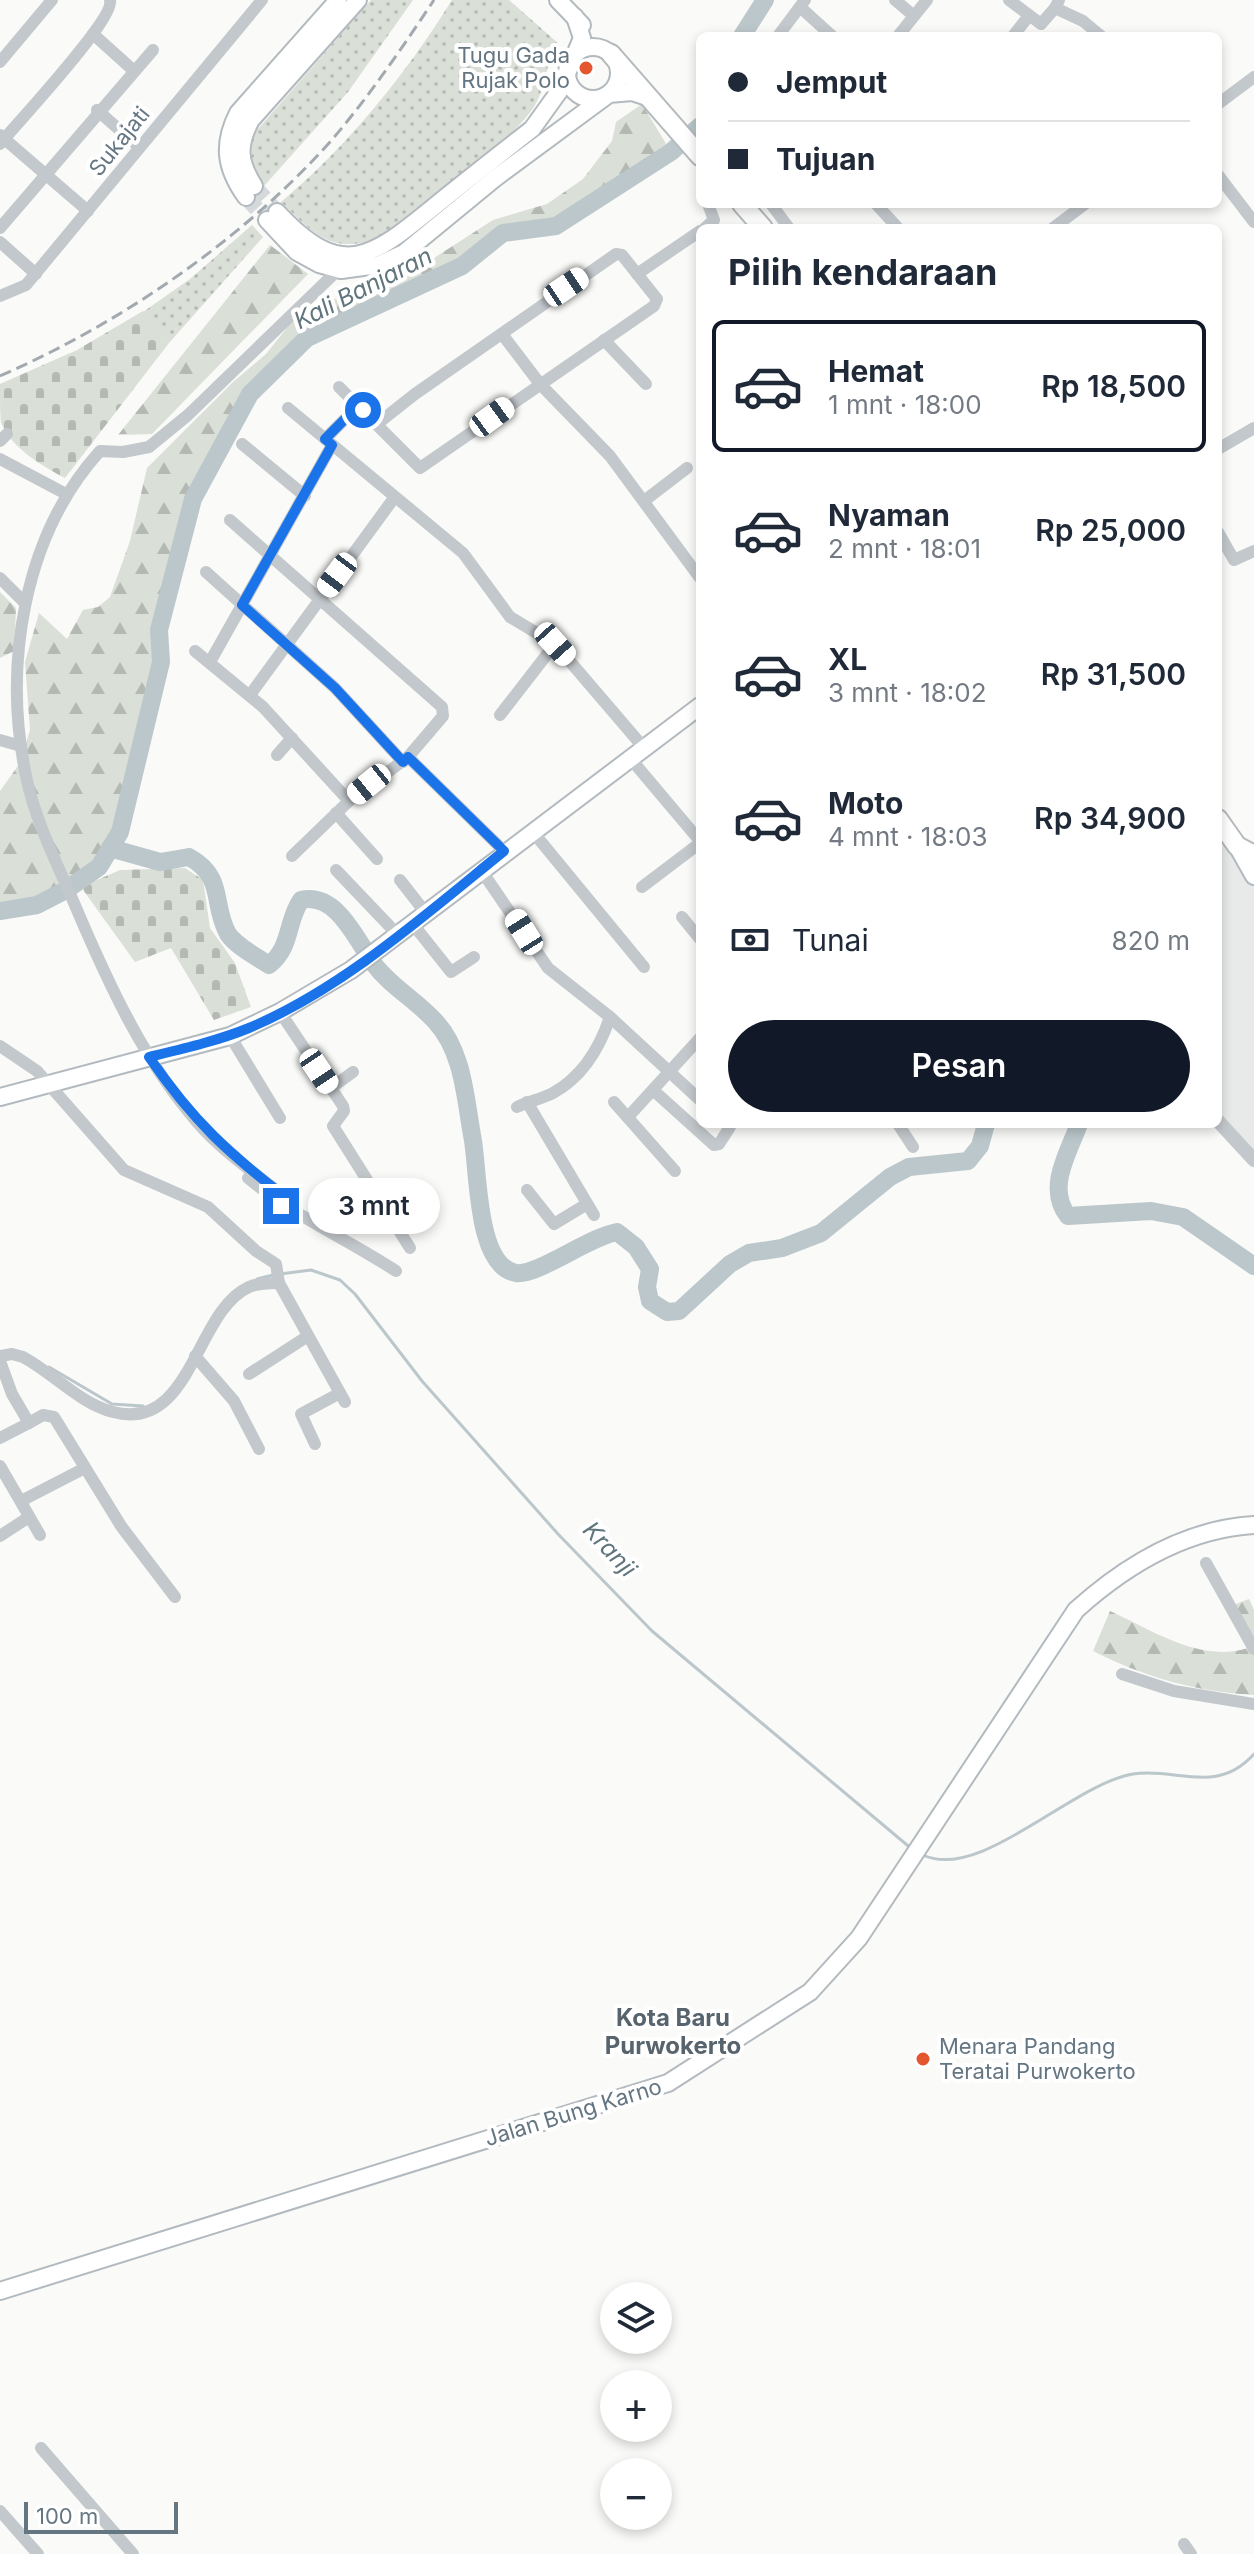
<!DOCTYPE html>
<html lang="id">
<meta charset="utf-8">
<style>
body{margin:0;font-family:Inter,sans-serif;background:#f6f6f7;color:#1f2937;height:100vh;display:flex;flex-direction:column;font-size:30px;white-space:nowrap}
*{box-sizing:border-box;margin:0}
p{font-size:26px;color:#747a83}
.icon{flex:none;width:44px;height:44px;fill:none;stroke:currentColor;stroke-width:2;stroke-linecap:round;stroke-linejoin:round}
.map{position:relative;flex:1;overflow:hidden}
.drawer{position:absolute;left:696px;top:224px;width:526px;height:904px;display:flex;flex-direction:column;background:#fff;border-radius:12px;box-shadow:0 4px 12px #0003}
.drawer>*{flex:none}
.hud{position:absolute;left:696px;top:32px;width:526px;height:176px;border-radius:12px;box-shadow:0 4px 12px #0003;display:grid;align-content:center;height:176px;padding:0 32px;background:#fff}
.tools{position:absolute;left:600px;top:2282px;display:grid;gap:16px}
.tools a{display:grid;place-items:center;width:72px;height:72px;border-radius:50%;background:#fff;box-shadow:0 4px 12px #0003;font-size:40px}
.scale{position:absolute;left:24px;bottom:20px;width:154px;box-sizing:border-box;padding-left:8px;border:4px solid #657683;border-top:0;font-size:22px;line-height:28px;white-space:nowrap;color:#657683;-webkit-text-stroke:6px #fff;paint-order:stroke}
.end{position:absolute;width:36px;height:36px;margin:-18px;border:10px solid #1a73e8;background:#fff;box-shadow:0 0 0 4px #fff}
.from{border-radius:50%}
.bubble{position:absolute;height:56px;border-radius:28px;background:#fff;box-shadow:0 4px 12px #0003;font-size:26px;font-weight:600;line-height:56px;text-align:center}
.car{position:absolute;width:24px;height:48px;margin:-24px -12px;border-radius:10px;box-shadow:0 0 6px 2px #0007;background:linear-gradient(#fff 24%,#345 0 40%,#fff 0 76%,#345 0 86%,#fff 0)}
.hud b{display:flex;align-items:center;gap:28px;height:76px;font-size:30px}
.hud b+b{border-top:2px solid #e0e1e3}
.hud i{width:20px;height:20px;background:#1f2937}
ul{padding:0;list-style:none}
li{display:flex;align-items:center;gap:24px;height:132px;margin:0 16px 12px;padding:0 16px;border:4px solid transparent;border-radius:12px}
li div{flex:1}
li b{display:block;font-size:30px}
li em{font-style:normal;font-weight:600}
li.active{border-color:#111827}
li>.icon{width:72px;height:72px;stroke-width:1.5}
h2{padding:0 32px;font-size:36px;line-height:96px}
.pay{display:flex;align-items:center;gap:20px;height:88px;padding:0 32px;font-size:30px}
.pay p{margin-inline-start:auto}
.button{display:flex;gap:16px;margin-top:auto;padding:16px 32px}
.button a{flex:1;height:92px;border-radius:48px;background:#111827;color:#fff;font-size:32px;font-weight:600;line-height:92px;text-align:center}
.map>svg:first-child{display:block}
.built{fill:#e8e9e9}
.grass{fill:url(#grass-dots)}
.forest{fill:url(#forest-firs)}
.cemetery{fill:url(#cemetery-stones)}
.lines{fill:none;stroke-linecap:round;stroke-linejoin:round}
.stream{stroke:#bbc7cb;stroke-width:3}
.river{stroke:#bbc7cb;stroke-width:18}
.secondary-tunnel{stroke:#d5d9db;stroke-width:16;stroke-dasharray:16 8;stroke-linecap:butt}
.secondary-casing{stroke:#b3babf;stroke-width:20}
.primary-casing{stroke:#b5babe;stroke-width:22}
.minor{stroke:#c3c8cc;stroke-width:12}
.tertiary{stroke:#c3c8cc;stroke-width:14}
.secondary{stroke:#fff;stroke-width:16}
.primary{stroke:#fff;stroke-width:18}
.rail{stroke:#a2aab0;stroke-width:3;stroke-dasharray:12 6;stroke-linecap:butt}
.route{stroke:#1a73e8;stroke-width:10}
.poi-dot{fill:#e4572e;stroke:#fff;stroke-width:3}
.labels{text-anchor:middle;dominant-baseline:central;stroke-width:8;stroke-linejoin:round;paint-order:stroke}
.poi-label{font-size:22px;fill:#657683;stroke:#fff;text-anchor:end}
.street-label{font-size:22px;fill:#657683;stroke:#fff}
.water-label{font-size:24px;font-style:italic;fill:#60757c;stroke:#fff}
.neighbourhood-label{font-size:24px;font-weight:bold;fill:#57646e;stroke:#fff}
</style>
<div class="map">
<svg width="1254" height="2554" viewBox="0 0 1254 2554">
<defs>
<pattern id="grass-dots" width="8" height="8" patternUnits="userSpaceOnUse" patternTransform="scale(2)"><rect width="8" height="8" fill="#dadfd7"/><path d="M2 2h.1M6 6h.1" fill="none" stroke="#b4b9b4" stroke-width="1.8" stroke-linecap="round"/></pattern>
<pattern id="forest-firs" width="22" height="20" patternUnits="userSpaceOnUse" patternTransform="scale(2)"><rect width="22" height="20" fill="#dadfd7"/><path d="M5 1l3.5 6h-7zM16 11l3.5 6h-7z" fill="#b4b9b4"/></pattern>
<pattern id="cemetery-stones" width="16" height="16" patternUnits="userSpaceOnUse" patternTransform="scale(2)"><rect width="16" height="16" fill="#dadfd7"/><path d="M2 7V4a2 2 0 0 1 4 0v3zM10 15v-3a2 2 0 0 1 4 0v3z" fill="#b4b9b4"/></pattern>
</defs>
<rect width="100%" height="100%" fill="#fafaf8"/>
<polygon class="built" points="1229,834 1254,863 1254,1160 1218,1121 1218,842"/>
<g class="grass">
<polygon points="371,0 413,0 348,92 264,186 252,166 251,137"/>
<path d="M452 0H509L559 44C544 63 548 83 535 105 516 139 411 216 375 239 331 255 311 231 281 202 348 146 406 74 452 0Z"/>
<polygon points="252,225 263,237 169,343 143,312 190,279"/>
</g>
<g class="forest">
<polygon points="642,104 671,152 556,226 503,234 462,266 307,338 250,394 193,499 159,630 161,662 120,832 99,867 66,890 37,905 0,911 0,791 20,763 30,730 25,662 39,613 67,639 83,610 98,607 110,597 130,541 147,468 233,382 266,354 298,314 434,258 493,220 547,204 583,179 612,141 616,122"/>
<polygon points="270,245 308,274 152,434 118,435"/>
<polygon points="0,592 16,608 14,651 0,658"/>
<path d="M1249 1599 1254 1610V1695C1197 1692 1144 1677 1093 1651L1110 1611C1154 1631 1200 1663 1248 1648L1228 1607Z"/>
</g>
<g class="cemetery">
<path d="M143 311 169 343 65 478C42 466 12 448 1 423 0 412 0 396 0 384L77 350Z"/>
<polygon points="185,868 203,880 210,928 235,963 251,1007 214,1020 171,948 135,962 81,887 120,870"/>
</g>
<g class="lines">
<g class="stream">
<polyline points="280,1274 311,1270 340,1280 355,1294 422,1381 558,1534 652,1631 913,1850"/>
<polyline points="257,1279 273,1275"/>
<polyline points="49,1367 112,1404 143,1406"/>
<path d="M923 1855C980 1882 1072 1784 1133 1774 1177 1767 1216 1796 1254 1754"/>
</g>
<g class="river">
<polyline points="742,36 765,0"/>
<path d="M110 848 160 862 189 857C226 878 211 903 228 934 236 946 257 957 269 965 292 947 286 922 301 900 336 892 355 937 373 963 390 986 416 1000 435 1021 463 1051 465 1096 472 1135 479 1168 475 1266 516 1273 537 1276 589 1237 617 1232L636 1247 650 1269 647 1287 650 1301 667 1312 679 1311 730 1264 749 1253 782 1248 821 1233 890 1177 909 1167 968 1161 980 1146 986 1124"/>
<polyline points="0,911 37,905 66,890 99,867 120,832 161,662 159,630 193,499 250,394 307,338 462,266 503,233 556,226 671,152 700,126"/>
<path d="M1079 1124C1068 1154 1046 1188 1068 1216L1151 1211 1183 1217 1254 1266"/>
</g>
<g class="secondary-tunnel">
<polyline points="254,186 277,212"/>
<polyline points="246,197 267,220"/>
</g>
<defs>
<g id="secondary">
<polyline points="558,0 582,25"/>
<circle cx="593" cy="73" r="26"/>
<path d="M254 186C239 162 237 146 251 120L358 0"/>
<path d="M246 197C225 168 222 144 238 113L338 0"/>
<path d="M277 212C343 283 372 257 436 205 468 179 500 154 532 129L560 90 582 38 575 17"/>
<polyline points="267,220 297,252 319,264 341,270 378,265 404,253 494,179 609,94 632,92 650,98"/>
<polyline points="1237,846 1254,876"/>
<polyline points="0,1097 230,1036 280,1012 351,970 700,706"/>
<path d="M0 2291 668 2083 810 1992 859 1938 1076 1610C1126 1565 1185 1529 1254 1525"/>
</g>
<g id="primary">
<polyline points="611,54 700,156"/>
<polyline points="742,204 763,228"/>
<polyline points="1218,819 1237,846 1254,855"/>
</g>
</defs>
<use href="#secondary" class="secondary-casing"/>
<use href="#primary" class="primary-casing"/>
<g class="minor">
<polyline points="895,0 914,16"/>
<polyline points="1009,0 1041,24 1055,8"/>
<polyline points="1059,0 1055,8 1083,21 1101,36"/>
<polyline points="800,7 832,36"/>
<polyline points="93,34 133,70"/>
<polyline points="778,36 805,0"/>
<polyline points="898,36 927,0"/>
<polyline points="1013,36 1028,17"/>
<polyline points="0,62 52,0"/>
<polyline points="1218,104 1254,77"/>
<polyline points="97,110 139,147"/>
<polyline points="0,135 88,211"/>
<path d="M0 144C18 122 115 19 110 0"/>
<polyline points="1218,175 1254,222"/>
<polyline points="771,204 789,228"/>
<polyline points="876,204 898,228"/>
<polyline points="0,228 153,50"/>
<polyline points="705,228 714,220 708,204"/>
<polyline points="1053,228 1085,204"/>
<polyline points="0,242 36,274"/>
<polyline points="637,274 700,231"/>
<polyline points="0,296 26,285 262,0"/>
<polyline points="502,334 540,384 610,456 700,578"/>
<polyline points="604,340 646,384"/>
<polyline points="339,387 358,406"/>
<polyline points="288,408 463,553 510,617 555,644 644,748"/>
<polyline points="325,439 358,406 420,468 654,306 657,299 622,255 616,254 415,394 377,424"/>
<polyline points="0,441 7,434"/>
<polyline points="242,444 305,496"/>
<polyline points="1218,449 1254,428"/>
<polyline points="0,459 66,494"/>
<polyline points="644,501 687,468"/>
<polyline points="230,520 442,707 443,716 408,757"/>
<polyline points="1218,532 1234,560 1254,551"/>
<polyline points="206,572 335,688 403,762"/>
<polyline points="0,578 25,603"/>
<polyline points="195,651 263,707 349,801"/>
<polyline points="210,662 332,445"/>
<polyline points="250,695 394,498"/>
<polyline points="500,715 555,644"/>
<polyline points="0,740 21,746"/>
<polyline points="277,755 292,738"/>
<polyline points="630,758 700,841"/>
<polyline points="336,813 377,859"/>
<polyline points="533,832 644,967"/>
<polyline points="292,856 349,801 408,757 504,851"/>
<polyline points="336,870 397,934"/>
<polyline points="481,870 548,968 610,1017 700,1100"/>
<polyline points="400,880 425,912"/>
<polyline points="642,887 700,843"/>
<polyline points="682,917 700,939"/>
<polyline points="412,923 451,972 474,957"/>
<polyline points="280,1012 343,1106 344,1111 333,1126 410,1248"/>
<polyline points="230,1036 280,1118"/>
<polyline points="0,1046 37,1071 124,1170 208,1207 256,1251 276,1264 279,1283 345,1402"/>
<polyline points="331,1088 353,1072"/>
<polyline points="653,1090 714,1145 719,1144 730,1127"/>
<polyline points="527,1102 594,1215"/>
<polyline points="614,1102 675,1171"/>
<path d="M517 1107C529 1101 542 1099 553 1093 582 1077 600 1047 610 1017"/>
<polyline points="628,1117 700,1038"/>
<polyline points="898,1124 913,1147"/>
<path d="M248 1178C292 1215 347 1239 396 1271"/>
<polyline points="527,1190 554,1224 587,1204"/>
<path d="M293 1210 289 1200C257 1175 223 1152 197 1122 145 1062 111 989 80 917 61 871 36 825 26 776 3 666 23 536 100 451L123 452 149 447 188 415 338 270"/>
<path d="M0 1356 12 1354 23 1357C53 1373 79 1403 113 1412 192 1433 195 1311 249 1287 258 1283 269 1283 279 1283"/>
<polyline points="195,1356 234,1401 259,1449"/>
<polyline points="0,1361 12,1394 29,1423 43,1415 54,1417 121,1526 175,1597"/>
<polyline points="249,1374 308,1336"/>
<polyline points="0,1438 29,1423"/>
<polyline points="315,1444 301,1414 340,1393"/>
<polyline points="0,1466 40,1535"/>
<polyline points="21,1501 83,1469"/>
<polyline points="0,1536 29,1517"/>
<polyline points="1206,1563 1254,1649"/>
<polyline points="1122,1674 1174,1691 1254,1704"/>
<polyline points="41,2448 133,2554"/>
<polyline points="0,2511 38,2554"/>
<polyline points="1184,2544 1191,2554"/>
</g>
<polyline class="tertiary" points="1218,1121 1254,1160"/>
<use href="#secondary" class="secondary"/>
<use href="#primary" class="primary"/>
<path class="rail" d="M0 376C121 323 241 241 330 142 368 98 402 48 434 0"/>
</g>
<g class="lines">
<path class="route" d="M281 1206 293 1210 289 1200C227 1152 194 1122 149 1057 182 1049 217 1041 249 1028 342 989 425 915 504 851L408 757 403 762 335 688 242 605 332 445 325 439 358 406 363 410"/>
</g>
<g class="poi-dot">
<circle cx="586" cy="68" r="8"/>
<circle cx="923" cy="2059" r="8"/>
</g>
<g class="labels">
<g class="poi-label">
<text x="570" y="55">Tugu Gada<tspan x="570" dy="25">Rujak Polo</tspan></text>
<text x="939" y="2046" text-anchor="start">Menara Pandang<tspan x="939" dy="25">Teratai Purwokerto</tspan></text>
</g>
<g class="street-label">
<text transform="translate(119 141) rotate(-51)">Sukajati</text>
<text transform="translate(573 2112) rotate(-17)">Jalan Bung Karno</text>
</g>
<g class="water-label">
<text transform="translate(363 288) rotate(-27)">Kali Banjaran</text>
<text transform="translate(610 1549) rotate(47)">Kranji</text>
</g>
<g class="neighbourhood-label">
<text x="673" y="2017">Kota Baru<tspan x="673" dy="28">Purwokerto</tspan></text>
</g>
</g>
</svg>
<div class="tools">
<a><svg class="icon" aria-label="layers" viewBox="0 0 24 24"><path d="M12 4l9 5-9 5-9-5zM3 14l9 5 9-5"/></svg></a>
<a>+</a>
<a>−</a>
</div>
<div class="scale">100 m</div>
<i class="end from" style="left:363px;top:410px"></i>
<i class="end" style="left:281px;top:1206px"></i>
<div class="bubble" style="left:308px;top:1178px;width:132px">3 mnt</div>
<i class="car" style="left:566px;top:287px;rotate:56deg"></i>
<i class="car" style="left:492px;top:417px;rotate:54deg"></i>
<i class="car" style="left:337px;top:575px;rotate:217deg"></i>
<i class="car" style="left:555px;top:644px;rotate:138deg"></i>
<i class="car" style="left:369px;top:784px;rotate:231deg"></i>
<i class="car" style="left:524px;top:932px;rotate:328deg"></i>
<i class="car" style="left:319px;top:1071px;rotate:146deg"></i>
<div class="hud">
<b><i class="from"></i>Jemput</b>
<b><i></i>Tujuan</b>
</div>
<section class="drawer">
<h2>Pilih kendaraan</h2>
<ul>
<li class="active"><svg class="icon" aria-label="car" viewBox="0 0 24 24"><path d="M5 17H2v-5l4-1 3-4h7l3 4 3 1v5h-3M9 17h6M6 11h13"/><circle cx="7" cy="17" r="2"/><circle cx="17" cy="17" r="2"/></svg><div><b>Hemat</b><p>1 mnt · 18:00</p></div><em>Rp 18,500</em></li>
<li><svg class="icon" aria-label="car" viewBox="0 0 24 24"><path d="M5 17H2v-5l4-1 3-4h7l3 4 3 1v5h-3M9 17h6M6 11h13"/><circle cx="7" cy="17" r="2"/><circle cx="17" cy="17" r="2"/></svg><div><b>Nyaman</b><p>2 mnt · 18:01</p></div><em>Rp 25,000</em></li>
<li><svg class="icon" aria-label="car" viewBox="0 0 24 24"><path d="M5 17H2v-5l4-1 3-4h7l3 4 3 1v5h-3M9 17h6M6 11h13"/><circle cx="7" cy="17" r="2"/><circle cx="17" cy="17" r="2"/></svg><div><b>XL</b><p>3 mnt · 18:02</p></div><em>Rp 31,500</em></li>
<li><svg class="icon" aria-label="car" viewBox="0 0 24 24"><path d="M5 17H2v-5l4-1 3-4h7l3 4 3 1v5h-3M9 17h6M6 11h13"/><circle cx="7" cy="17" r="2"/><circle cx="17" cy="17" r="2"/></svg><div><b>Moto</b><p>4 mnt · 18:03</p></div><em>Rp 34,900</em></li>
</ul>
<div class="pay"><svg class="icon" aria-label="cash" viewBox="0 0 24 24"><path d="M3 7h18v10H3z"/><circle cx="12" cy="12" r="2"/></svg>Tunai<p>820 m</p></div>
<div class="button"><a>Pesan</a></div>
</section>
</div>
